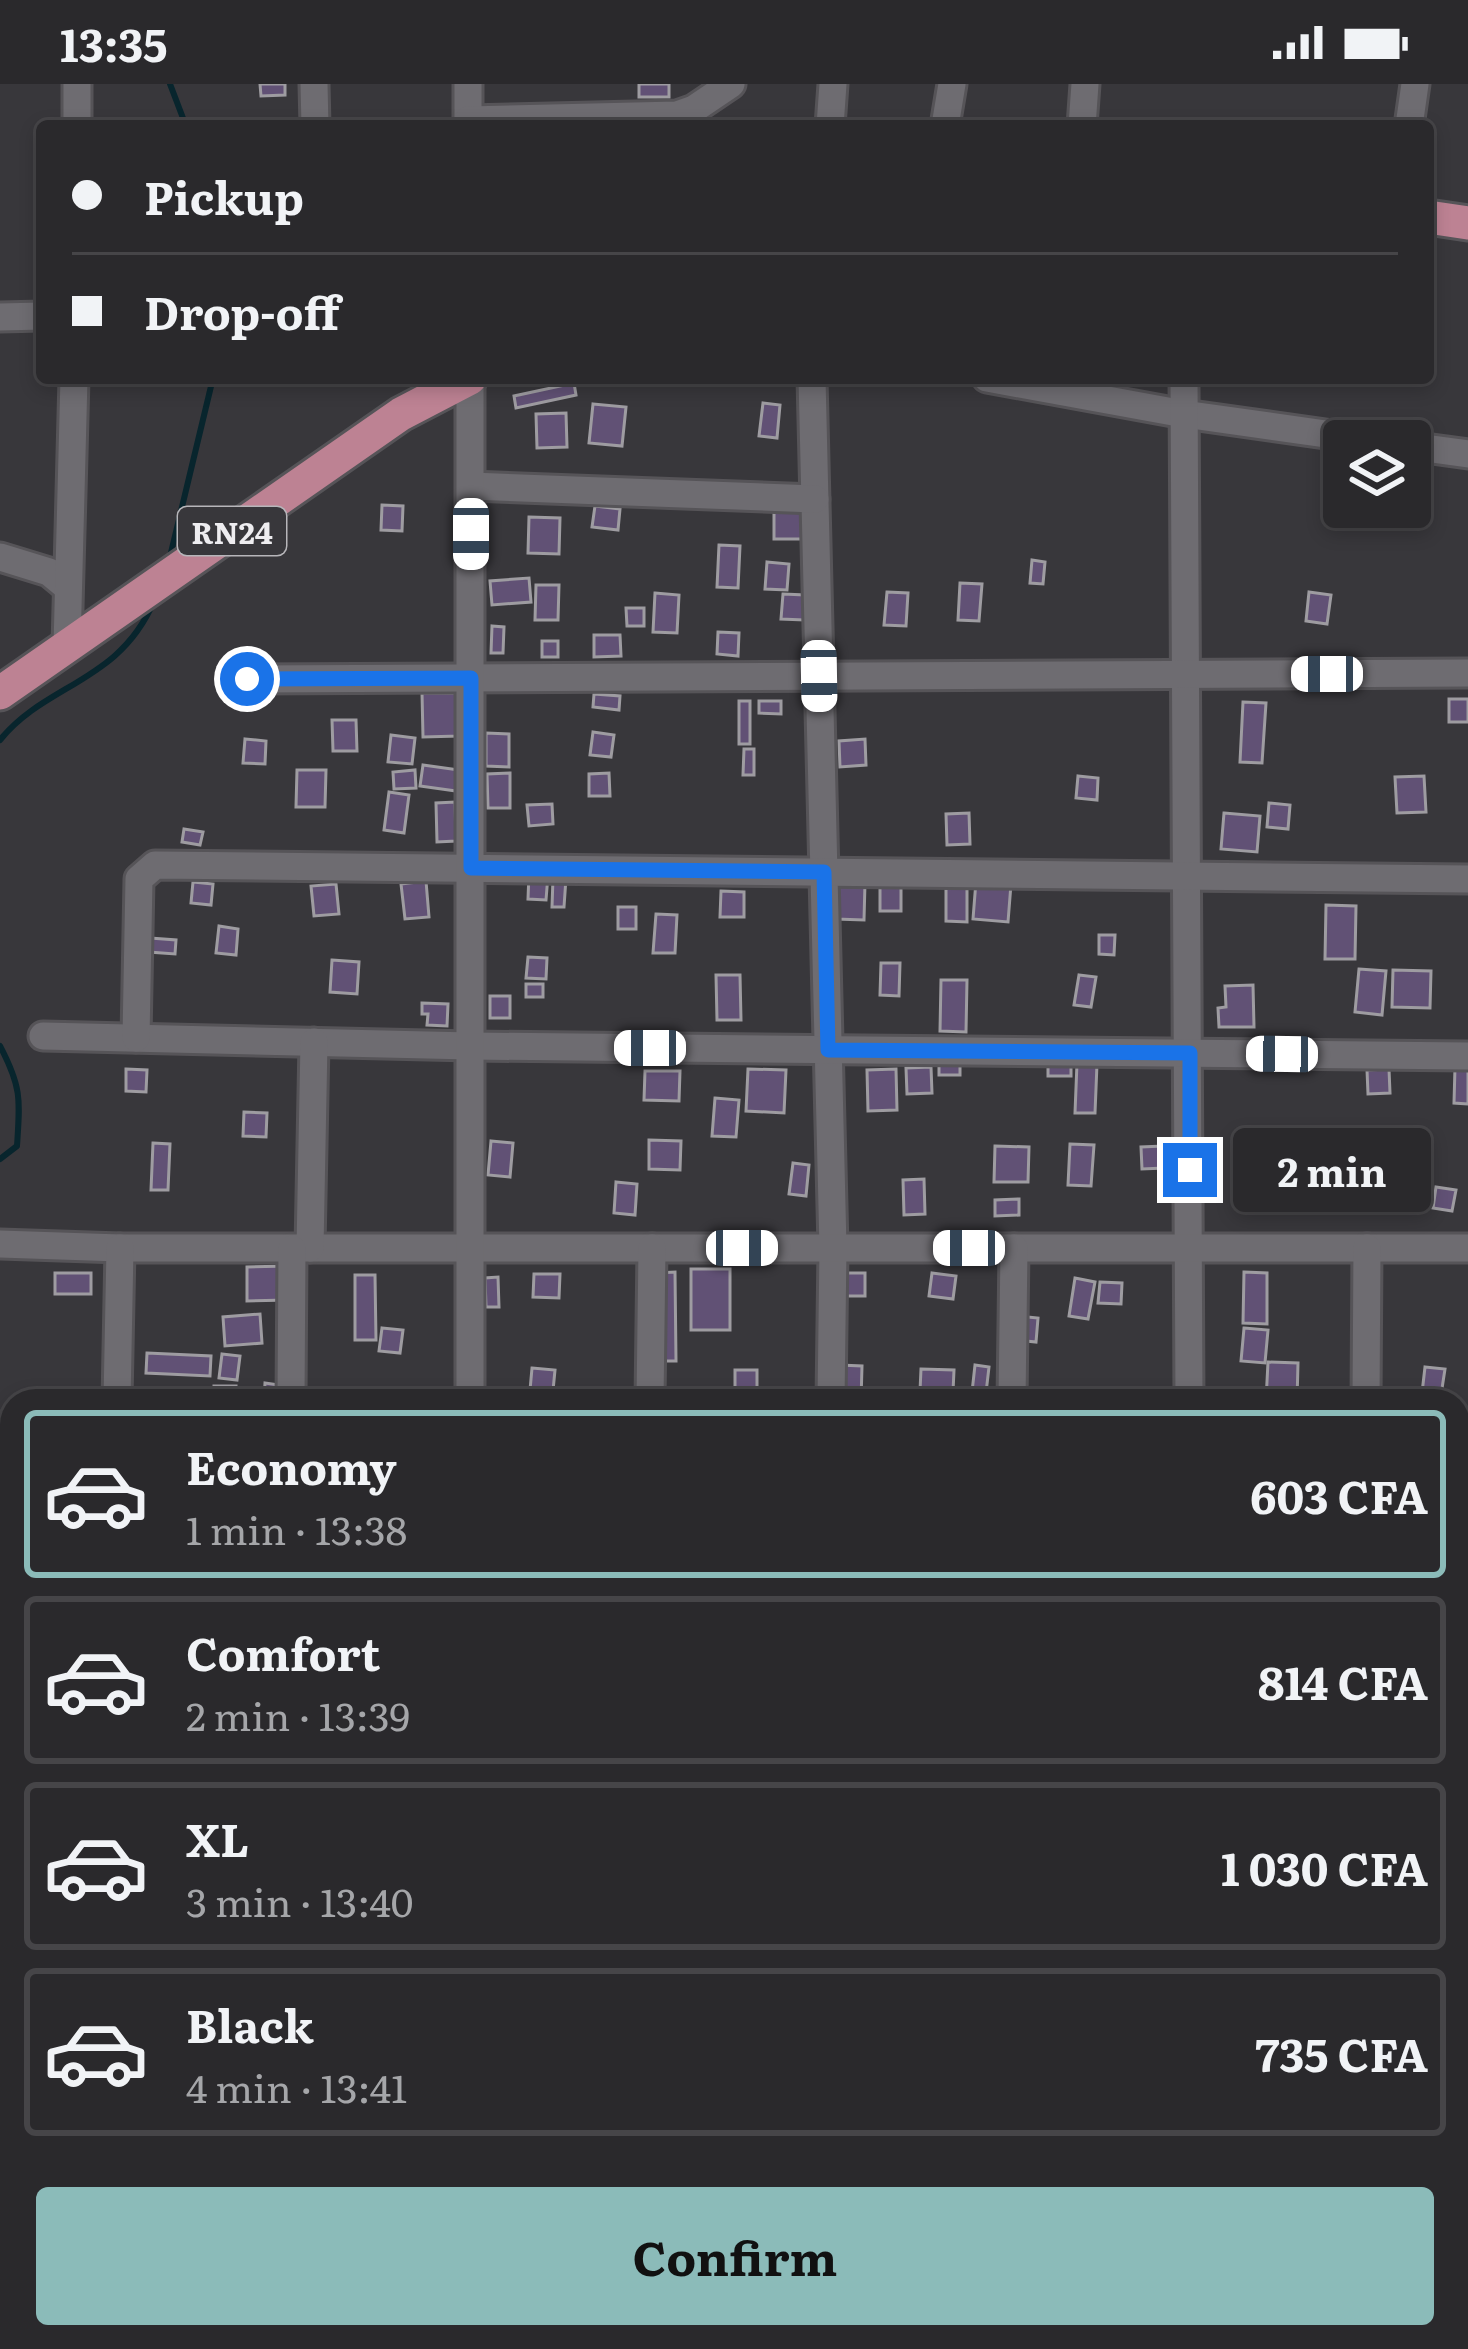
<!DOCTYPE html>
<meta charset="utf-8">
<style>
body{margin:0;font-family:Literata,serif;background:#323134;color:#f1f3f6;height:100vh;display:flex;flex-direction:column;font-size:45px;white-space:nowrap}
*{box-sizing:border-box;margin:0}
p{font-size:39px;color:#a5a6a9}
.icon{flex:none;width:66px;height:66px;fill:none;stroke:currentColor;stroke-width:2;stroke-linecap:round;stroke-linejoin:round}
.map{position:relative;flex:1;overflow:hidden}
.side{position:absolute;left:0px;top:1305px;width:1470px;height:960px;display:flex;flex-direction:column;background:#2a292c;border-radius:36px 36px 0 0;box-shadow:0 6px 18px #0003,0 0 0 3px #464548}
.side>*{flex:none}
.hud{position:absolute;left:36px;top:36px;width:1398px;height:264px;border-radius:12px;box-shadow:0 6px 18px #0003,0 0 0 3px #464548;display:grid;align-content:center;height:264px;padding:0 36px;background:#2a292c}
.tools{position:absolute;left:1323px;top:336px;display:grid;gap:24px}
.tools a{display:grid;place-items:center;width:108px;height:108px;border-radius:12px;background:#2a292c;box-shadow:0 6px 18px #0003,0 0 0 3px #464548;font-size:60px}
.end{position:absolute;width:54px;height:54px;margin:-27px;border:15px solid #1a73e8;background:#fff;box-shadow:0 0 0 6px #fff}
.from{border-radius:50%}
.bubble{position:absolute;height:84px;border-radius:12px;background:#2a292c;box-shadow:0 6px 18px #0003,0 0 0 3px #464548;font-size:39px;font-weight:700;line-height:84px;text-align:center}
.car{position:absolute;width:36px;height:72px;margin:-36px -18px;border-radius:15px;box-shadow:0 0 9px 3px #0007;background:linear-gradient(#fff 24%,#345 0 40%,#fff 0 76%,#345 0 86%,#fff 0)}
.hud b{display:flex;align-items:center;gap:42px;height:114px;font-size:45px}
.hud b+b{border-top:3px solid #464548}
.hud i{width:30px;height:30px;background:#f1f3f6}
ul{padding:21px 0 0;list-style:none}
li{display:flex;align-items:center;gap:36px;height:168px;margin:0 24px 18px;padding:0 12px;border:6px solid #464548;border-radius:12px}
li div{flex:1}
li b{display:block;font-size:45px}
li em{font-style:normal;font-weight:700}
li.selected{border-color:#8bbbb9}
li>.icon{width:108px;height:108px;stroke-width:1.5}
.primary-button{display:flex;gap:24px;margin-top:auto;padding:24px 36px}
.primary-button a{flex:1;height:138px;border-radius:12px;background:#8bbbb9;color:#111;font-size:48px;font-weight:700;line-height:138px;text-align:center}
.status{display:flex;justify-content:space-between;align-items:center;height:84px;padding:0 60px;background:#2a292c;direction:ltr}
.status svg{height:33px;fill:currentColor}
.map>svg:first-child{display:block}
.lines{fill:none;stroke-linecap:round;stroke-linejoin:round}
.stream{stroke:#08252d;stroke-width:6}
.building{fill:#615175;stroke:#9e9ca1;stroke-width:3}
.minor-casing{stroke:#565458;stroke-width:33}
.major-casing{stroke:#565458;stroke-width:39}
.minor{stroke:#6e6c71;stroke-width:27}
.major{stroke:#bd8293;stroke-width:33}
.route{stroke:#1a73e8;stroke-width:15}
.labels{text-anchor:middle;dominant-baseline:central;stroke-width:9;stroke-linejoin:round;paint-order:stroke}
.shield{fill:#38373b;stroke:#b7b6ba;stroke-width:3}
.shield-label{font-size:30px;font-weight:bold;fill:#eeedf0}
</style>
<div class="status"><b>13:35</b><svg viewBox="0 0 49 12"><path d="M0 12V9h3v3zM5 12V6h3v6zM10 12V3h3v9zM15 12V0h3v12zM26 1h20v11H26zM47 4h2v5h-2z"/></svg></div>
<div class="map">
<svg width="1468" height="2265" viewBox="0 0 1468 2265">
<rect width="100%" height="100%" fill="#38373b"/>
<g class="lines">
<g class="stream">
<polyline points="170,0 186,42"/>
<polyline points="169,477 213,294"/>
<path d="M0 656C46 599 119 599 154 517"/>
<path d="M0 962C22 1004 20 1016 17 1062L0 1075"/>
<polyline points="0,1803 12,1813"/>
<polyline points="12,2047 5,2103 12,2193"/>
<polyline points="17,2253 17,2265"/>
</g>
</g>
<g class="building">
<polygon points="260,0 285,0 285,11 261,12"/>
<rect x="639" y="0" width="30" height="13"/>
<polygon points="574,299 576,311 516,324 514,312"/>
<polygon points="763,319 780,321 777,354 759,352"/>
<polygon points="593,320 626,323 622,362 589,359"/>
<polygon points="566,329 567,363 537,364 536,330"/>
<polygon points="382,421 403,422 402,447 381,446"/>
<polygon points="595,422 620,425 618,446 592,443"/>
<rect x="774" y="428" width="33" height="27"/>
<polygon points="529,433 560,434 559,470 528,469"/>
<polygon points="719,461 740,462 738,504 717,503"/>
<polygon points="1032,476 1045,478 1043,500 1030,499"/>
<polygon points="767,478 789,480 787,506 765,505"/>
<polygon points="529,494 531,518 492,521 490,497"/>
<polygon points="960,499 982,500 979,537 958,536"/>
<polygon points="536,501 559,501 558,536 535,536"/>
<polygon points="887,508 908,509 906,542 884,541"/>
<polygon points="1309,508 1331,511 1327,540 1306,537"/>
<polygon points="655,509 679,511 677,549 653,548"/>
<polygon points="783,510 805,511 804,536 781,535"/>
<polygon points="626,524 644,524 644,542 627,542"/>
<polygon points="492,542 504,543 503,569 491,569"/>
<polygon points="718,548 739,549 738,572 717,570"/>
<polygon points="594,551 620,551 621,572 594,573"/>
<rect x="542" y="557" width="16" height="16"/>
<polygon points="422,609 459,609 459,652 423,653"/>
<polygon points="594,610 620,612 619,626 593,623"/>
<rect x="1449" y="615" width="19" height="23"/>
<rect x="739" y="617" width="11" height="43"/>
<polygon points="759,617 781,617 781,630 759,629"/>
<polygon points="1243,618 1266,619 1262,679 1240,678"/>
<polygon points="332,636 356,636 357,667 333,667"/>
<polygon points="593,648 614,651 611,673 590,671"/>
<polygon points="486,649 509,650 509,683 486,682"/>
<polygon points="391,651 415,654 412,680 388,678"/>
<polygon points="245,655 266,657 265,680 243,679"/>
<polygon points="865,655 866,681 840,683 839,657"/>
<polygon points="744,665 754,665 754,691 743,691"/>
<polygon points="423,681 459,686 456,707 420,702"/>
<polygon points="297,686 326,686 325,723 296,723"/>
<polygon points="415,686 416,704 394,705 393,688"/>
<polygon points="510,689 510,724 488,724 487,690"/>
<polygon points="609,689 610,712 589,712 589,690"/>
<polygon points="1078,692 1098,694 1097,716 1076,714"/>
<polygon points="1424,692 1426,728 1397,729 1395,693"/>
<polygon points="389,708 409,711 404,749 384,746"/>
<polygon points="455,718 456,757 437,758 436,719"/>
<polygon points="1269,719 1290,721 1288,745 1267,743"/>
<polygon points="552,720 553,740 529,742 527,721"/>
<polygon points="969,729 970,760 947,761 946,730"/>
<polygon points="1224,729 1260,732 1257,768 1221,765"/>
<polygon points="184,745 203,748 200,761 182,758"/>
<polygon points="529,789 548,791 546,816 528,815"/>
<polygon points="553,794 566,794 564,823 552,823"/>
<polygon points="426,797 429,833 405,835 401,800"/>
<polygon points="976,797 1011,800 1008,838 973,835"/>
<polygon points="193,798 213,800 211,821 191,819"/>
<polygon points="838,798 865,799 864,836 836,835"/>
<polygon points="336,800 339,830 314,832 311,802"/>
<rect x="880" y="800" width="21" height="27"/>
<polygon points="946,800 967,800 967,838 946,837"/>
<polygon points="721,807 744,808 744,833 720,833"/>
<polygon points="1326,821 1356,822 1355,875 1325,875"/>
<rect x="618" y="823" width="18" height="22"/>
<polygon points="656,830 677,831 675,869 653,869"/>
<polygon points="219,842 238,845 236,871 216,869"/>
<polygon points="1099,851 1115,851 1114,871 1099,870"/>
<polygon points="150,854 176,856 175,870 149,868"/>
<polygon points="528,873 547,874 546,895 526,894"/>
<polygon points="332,876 359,878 357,910 330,908"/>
<polygon points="881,879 900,879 899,912 880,911"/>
<polygon points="1359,885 1386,887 1382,931 1355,928"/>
<polygon points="1393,886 1431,887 1430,924 1392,923"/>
<polygon points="716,891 740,891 741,936 717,936"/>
<polygon points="1079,891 1096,893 1091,923 1074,921"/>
<polygon points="941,896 967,896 966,948 940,947"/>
<rect x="526" y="900" width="17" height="13"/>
<polygon points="1253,901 1254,943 1219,943 1218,924 1226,923 1225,902"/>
<rect x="490" y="912" width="20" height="22"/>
<polygon points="422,919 448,920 447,942 427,941 428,930 422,930"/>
<rect x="939" y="978" width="21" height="13"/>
<polygon points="1077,979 1097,980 1095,1029 1075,1029"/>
<rect x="1048" y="981" width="23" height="11"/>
<polygon points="931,983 932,1009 907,1010 906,984"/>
<polygon points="1455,983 1468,984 1468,1020 1454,1019"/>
<polygon points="126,985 147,986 146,1008 126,1007"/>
<polygon points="748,985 786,986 784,1029 746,1027"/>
<polygon points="896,985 897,1026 868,1027 867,986"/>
<polygon points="1389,985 1390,1009 1368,1010 1367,986"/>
<polygon points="645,987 680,987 679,1017 644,1016"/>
<polygon points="715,1014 739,1016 736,1053 712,1052"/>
<polygon points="244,1028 267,1029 266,1053 243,1052"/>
<polygon points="649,1056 681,1057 680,1086 649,1085"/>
<polygon points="491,1057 513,1059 510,1093 488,1091"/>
<polygon points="153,1059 170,1060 168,1106 151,1106"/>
<polygon points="1070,1060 1094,1061 1091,1102 1068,1101"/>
<polygon points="1332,1061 1351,1062 1350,1097 1330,1096"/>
<polygon points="995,1062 1029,1063 1028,1098 994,1098"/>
<polygon points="1163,1062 1164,1084 1142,1085 1141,1063"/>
<polygon points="1302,1064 1325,1064 1325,1095 1303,1095"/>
<polygon points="793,1079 809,1081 806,1112 789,1110"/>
<polygon points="1387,1079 1388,1105 1369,1106 1367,1080"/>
<polygon points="924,1095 925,1130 904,1131 903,1096"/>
<polygon points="616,1098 637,1100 635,1131 614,1129"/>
<polygon points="1436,1103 1456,1106 1452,1127 1433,1124"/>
<polygon points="1019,1115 1019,1131 995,1132 995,1116"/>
<polygon points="288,1182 288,1216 247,1217 247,1183"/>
<rect x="691" y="1185" width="39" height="61"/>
<polygon points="675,1188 676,1277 658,1277 657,1189"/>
<polygon points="1244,1188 1267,1189 1267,1240 1243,1239"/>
<rect x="55" y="1189" width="36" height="21"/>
<rect x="840" y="1189" width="25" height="23"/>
<polygon points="932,1189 956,1192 953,1215 929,1212"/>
<polygon points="534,1190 560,1190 559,1214 533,1213"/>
<polygon points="355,1191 375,1191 376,1256 355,1256"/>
<polygon points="498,1193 499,1223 486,1223 485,1194"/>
<polygon points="1075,1194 1095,1198 1088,1235 1069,1232"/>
<polygon points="1100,1198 1122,1199 1121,1220 1098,1219"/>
<polygon points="260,1230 262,1259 225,1262 223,1233"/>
<polygon points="1018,1232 1038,1234 1036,1258 1015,1256"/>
<polygon points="382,1244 403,1246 400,1269 379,1267"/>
<polygon points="1244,1244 1268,1246 1265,1279 1241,1277"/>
<polygon points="147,1269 211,1272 210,1292 146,1289"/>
<polygon points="222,1270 240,1272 237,1296 219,1294"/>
<polygon points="1268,1278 1298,1279 1297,1317 1266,1317"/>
<polygon points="839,1281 862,1282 861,1317 838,1317"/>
<polygon points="975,1281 989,1283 986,1309 972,1308"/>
<polygon points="1425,1283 1445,1285 1441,1311 1422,1309"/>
<polygon points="532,1284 555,1286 552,1317 529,1317"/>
<polygon points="921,1285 954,1286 953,1308 920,1307"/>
<rect x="735" y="1286" width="22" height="30"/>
<polygon points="265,1299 286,1302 286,1317 264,1317"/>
<rect x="214" y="1302" width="22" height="15"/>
<polygon points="1458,1535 1468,1536 1468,1572 1458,1572"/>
<polygon points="425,2253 449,2253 448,2265 424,2265"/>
<polygon points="657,2253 679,2253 678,2265 656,2265"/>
<polygon points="1377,2253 1402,2253 1400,2265 1375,2265"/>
</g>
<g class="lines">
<defs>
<g id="minor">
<polyline points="77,0 77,42"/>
<polyline points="314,0 315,42"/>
<polyline points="468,0 468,42"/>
<polyline points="468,36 677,31 694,25 731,0"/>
<polyline points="830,42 833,0"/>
<polyline points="945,42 952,0"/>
<polyline points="1082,42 1085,0"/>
<polyline points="1409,42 1415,0"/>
<polyline points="0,233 42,232"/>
<polyline points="812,294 833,1164 831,1317"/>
<polyline points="987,294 1184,330 1375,357"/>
<polyline points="1184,294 1189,1317"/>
<polyline points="1410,362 1468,370"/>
<polyline points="471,402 815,415"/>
<polyline points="0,473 49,488 66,502"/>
<polyline points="67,562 74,294"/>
<polyline points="247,595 1468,589"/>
<polyline points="43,952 471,962 1468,972"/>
<polyline points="136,954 139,795 155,781 1468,795"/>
<polyline points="0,1160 120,1164 1468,1164"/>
<polyline points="310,1164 314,958"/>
<polyline points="117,1317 120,1164"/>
<polyline points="291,1317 292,1165"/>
<polyline points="470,1317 470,294"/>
<polyline points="650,1317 652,1164"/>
<polyline points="1012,1317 1014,1164"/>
<polyline points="1366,1317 1367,1164"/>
<polyline points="1458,1387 1468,1387"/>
<polyline points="1458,1601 1468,1601"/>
<polyline points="1458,1812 1468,1797"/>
<polyline points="0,2022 12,2021"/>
<polyline points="1319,2253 1320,2265"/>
<polyline points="283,2265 283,2253"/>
<polyline points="458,2265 458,2253"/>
<polyline points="639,2265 639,2253"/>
<polyline points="820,2265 820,2253"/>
<polyline points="1001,2265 1001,2253"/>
<polyline points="1177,2265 1178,2253"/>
</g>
<g id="major">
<polyline points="1428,133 1468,139"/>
<polyline points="0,609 401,330 470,294"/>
</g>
</defs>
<use href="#minor" class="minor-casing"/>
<use href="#major" class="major-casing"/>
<use href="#minor" class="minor"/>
<use href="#major" class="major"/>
</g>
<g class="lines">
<polyline class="route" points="247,595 471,594 471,784 824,788 828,966 1190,969 1190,1086"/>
</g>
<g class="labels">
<rect class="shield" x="178" y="423" width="108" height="48" rx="9"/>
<g class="shield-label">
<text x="232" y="447">RN24</text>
</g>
</g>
</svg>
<div class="tools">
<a><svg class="icon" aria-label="layers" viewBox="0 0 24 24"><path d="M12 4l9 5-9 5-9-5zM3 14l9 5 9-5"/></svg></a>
</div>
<i class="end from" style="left:247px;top:595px"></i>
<i class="end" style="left:1190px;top:1086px"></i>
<div class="bubble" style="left:1233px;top:1044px;width:198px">2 min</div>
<i class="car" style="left:471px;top:450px;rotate:180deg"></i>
<i class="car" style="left:1327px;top:590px;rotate:270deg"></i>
<i class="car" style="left:819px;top:592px;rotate:179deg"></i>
<i class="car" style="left:650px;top:964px;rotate:270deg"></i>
<i class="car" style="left:1282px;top:970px;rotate:271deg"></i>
<i class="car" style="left:742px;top:1164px;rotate:90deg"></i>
<i class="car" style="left:969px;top:1164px;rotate:270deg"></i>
<div class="hud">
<b><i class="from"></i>Pickup</b>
<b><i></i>Drop-off</b>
</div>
<section class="side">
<ul>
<li class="selected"><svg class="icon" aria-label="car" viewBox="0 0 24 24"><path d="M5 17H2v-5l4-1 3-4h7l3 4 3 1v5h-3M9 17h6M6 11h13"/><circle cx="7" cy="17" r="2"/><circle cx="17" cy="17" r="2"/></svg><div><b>Economy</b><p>1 min · 13:38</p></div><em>603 CFA</em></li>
<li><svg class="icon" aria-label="car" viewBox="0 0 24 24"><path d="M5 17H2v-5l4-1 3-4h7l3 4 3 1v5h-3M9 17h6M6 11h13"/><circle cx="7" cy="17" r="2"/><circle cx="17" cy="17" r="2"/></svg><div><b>Comfort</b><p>2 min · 13:39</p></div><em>814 CFA</em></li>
<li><svg class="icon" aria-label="car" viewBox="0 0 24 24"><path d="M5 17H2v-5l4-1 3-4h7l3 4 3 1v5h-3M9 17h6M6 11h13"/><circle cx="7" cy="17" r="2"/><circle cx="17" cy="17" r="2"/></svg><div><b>XL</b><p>3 min · 13:40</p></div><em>1 030 CFA</em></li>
<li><svg class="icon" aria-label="car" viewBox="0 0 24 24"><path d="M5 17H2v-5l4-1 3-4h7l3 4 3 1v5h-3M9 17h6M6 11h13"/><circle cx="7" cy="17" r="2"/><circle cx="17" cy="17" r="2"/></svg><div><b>Black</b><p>4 min · 13:41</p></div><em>735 CFA</em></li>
</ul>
<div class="primary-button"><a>Confirm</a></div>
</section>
</div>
